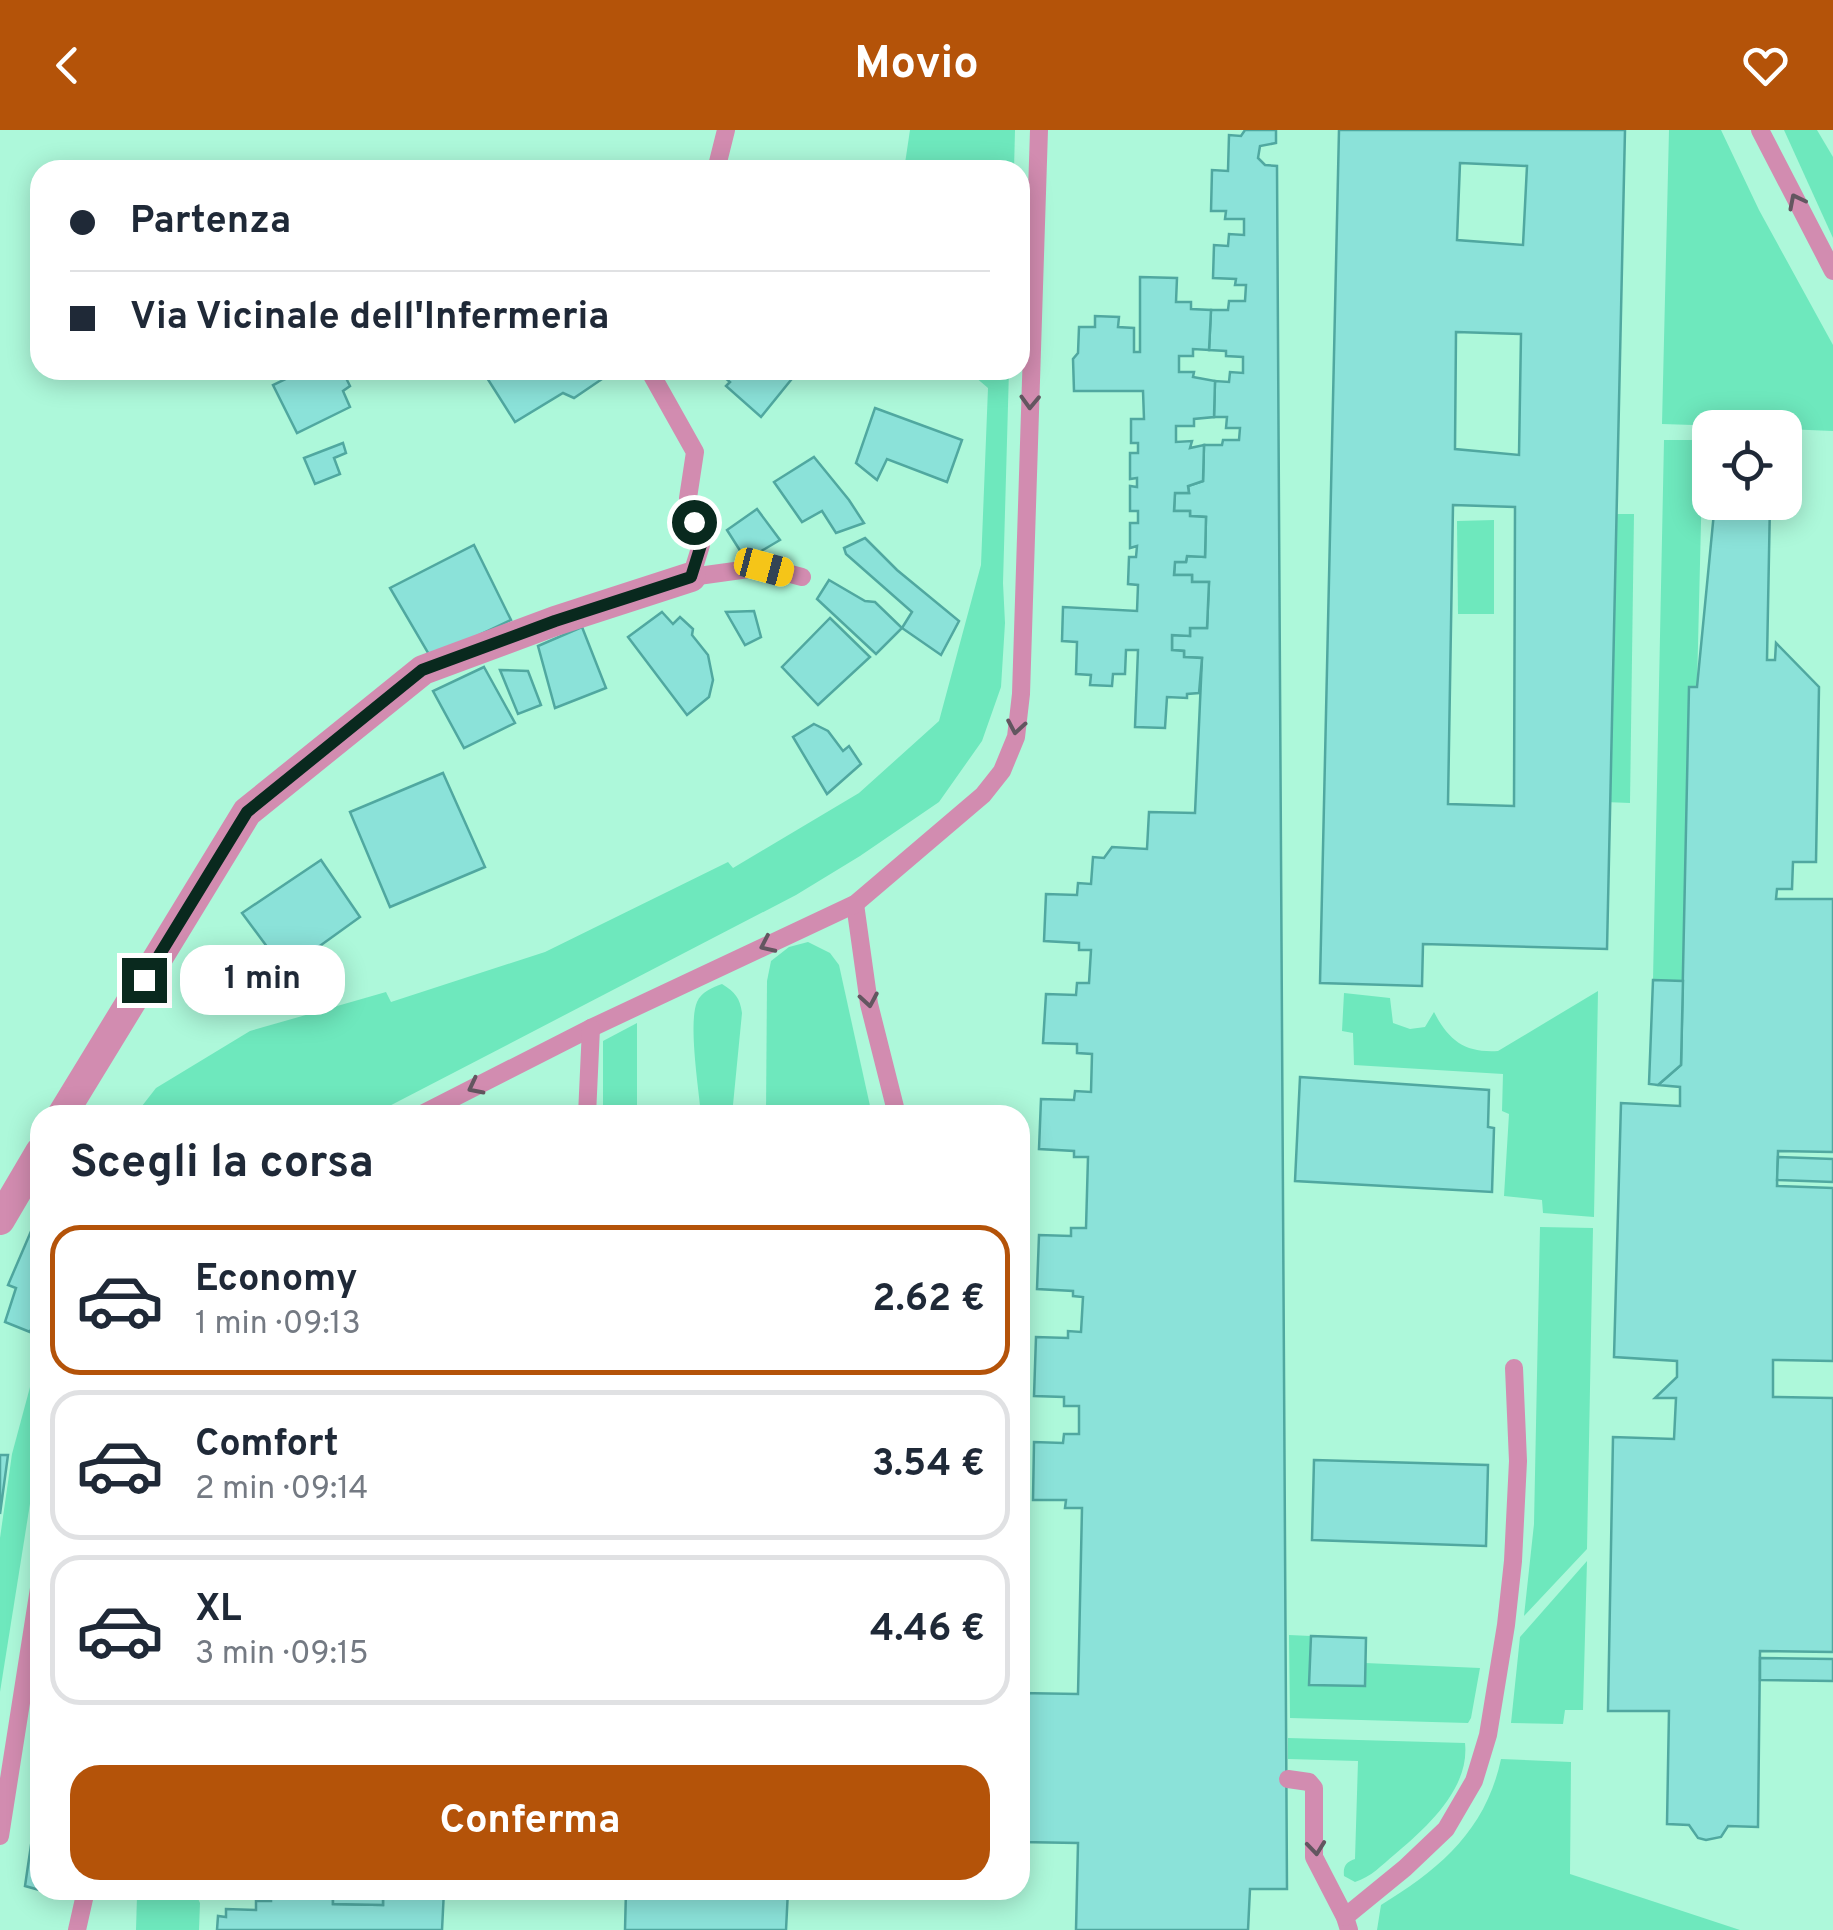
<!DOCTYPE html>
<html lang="it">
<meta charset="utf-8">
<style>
body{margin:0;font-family:Overpass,sans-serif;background:#f6f6f7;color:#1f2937;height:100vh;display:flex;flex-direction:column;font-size:38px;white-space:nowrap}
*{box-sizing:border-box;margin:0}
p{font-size:32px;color:#747a83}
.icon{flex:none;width:55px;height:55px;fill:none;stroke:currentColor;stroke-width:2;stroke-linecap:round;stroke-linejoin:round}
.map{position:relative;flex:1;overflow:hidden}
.side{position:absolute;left:30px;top:975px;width:1000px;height:795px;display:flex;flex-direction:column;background:#fff;border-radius:30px;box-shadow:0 5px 25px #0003}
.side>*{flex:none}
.guide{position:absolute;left:30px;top:30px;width:1000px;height:220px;border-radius:30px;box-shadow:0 5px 25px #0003;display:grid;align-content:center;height:220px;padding:0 40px;background:#fff}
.buttons{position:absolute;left:1692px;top:280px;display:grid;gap:20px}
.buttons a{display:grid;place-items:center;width:110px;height:110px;border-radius:20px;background:#fff;box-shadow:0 5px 25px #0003;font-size:50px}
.end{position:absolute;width:45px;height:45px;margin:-22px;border:12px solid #09291e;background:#fff;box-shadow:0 0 0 5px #fff}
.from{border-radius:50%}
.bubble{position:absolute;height:70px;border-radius:30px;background:#fff;box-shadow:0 5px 25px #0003;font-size:32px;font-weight:700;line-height:70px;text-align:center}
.car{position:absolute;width:30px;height:60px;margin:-30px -15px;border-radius:12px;box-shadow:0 0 8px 2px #0007;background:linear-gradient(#f5c518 24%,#345 0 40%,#f5c518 0 76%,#345 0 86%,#f5c518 0)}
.guide b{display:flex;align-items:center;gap:35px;height:95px;font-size:38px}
.guide b+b{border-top:2px solid #e0e1e3}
.guide i{width:25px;height:25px;background:#1f2937}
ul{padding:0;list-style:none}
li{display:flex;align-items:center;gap:30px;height:150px;margin:0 20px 15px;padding:0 20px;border:5px solid #e0e1e3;border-radius:30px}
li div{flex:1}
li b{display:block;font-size:38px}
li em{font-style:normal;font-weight:700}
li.active{border-color:#b45309}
li>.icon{width:90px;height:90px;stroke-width:1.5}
h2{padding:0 40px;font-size:45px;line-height:120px}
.cta{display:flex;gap:20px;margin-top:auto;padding:20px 40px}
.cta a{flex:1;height:115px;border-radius:30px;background:#b45309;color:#fff;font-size:40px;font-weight:700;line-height:115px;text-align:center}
header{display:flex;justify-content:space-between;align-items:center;height:130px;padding:0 40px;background:#b45309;color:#fff;font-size:45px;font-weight:700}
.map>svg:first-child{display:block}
.grass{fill:#6ee8bd}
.building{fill:#8be2d9;stroke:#50a8a0;stroke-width:2.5;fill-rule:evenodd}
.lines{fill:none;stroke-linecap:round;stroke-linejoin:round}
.lane{stroke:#d28cb0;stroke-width:18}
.street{stroke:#d28cb0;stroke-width:30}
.oneway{stroke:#635660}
.route{stroke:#09291e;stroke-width:12}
</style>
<header><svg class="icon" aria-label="back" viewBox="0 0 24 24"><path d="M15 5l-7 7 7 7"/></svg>Movio<svg class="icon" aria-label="heart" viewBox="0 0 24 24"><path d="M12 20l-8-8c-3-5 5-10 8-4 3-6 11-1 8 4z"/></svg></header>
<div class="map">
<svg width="1833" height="1800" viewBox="0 0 1833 1800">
<rect width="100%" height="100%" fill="#adf8da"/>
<g class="grass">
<polygon points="910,0 1015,0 1014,40 904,40"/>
<polygon points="1669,0 1721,0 1759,80 1833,215 1833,301 1785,299 1785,298 1662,294"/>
<polygon points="1784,0 1817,0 1833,27 1833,108"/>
<polygon points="967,240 1009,240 1003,453 1005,493 1001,557 982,611 939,672 860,726 796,765 372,985 135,985 156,958 250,901 386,862 391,872 545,822 728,732 733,738 859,663 939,591 981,435 988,258"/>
<polygon points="1664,310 1703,310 1697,557 1689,558 1683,851 1653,850"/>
<polygon points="1609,384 1634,384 1630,673 1605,672"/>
<polygon points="1494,390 1494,484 1458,484 1457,391"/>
<polygon points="808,812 830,823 839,835 872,985 766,985 767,851 771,831 789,817"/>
<path d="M722 854C735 862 740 868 742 883L732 985H701C699 960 688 893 697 872 701 862 713 857 722 854Z"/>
<path d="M1598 861 1594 1087 1543 1083 1542 1070 1504 1066 1509 984 1502 981 1503 944 1354 935 1353 903 1342 901 1344 863 1390 868 1393 893 1410 899 1425 897 1434 882C1449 911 1465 923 1498 921Z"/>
<polygon points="637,893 637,985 603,985 603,911"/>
<polygon points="1540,1097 1593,1098 1587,1419 1524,1486 1534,1394"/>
<polygon points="40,1220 40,1311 0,1562 0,1408 12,1324"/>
<polygon points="1587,1431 1583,1580 1565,1580 1563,1594 1511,1593 1520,1507"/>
<polygon points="1289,1505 1311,1506 1310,1555 1364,1556 1365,1533 1480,1538 1471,1588 1468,1593 1290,1588"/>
<path d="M1288 1608 1465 1613C1470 1659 1426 1698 1394 1725 1382 1735 1371 1747 1355 1752L1344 1746C1343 1736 1346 1732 1355 1729L1358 1631 1288 1629Z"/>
<path d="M1501 1629 1571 1632 1570 1744 1740 1800H1377L1381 1775C1440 1739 1486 1700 1501 1629Z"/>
<polygon points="140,1760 194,1760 200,1773 199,1800 136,1800 137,1766"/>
</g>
<g class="building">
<polygon points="1245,0 1276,0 1276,13 1260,16 1258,28 1265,35 1277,36 1287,1759 1250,1759 1248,1800 1076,1800 1078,1713 1020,1712 1020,1563 1078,1564 1082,1378 1065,1378 1066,1370 1033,1370 1034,1312 1063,1313 1064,1304 1079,1304 1079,1276 1064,1276 1064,1267 1034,1266 1036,1207 1068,1208 1068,1201 1081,1202 1083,1167 1073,1166 1073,1161 1037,1159 1039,1105 1071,1106 1071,1098 1086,1098 1088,1027 1074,1027 1074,1021 1039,1019 1041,969 1074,970 1075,961 1091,962 1092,924 1077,923 1077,914 1043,913 1046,864 1076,865 1077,853 1089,853 1091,820 1079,820 1079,813 1044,811 1046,764 1077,765 1078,753 1091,754 1093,727 1104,728 1112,717 1147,719 1149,682 1195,683 1202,528 1184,527 1184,521 1172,520 1172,505 1190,506 1190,498 1207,498 1209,452 1192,452 1192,445 1174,445 1175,432 1186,432 1187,426 1205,427 1206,387 1190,386 1190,381 1174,381 1175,363 1189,363 1188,356 1203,351 1204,315 1222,315 1223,310 1239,310 1240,298 1226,298 1227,287 1214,287 1215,251 1229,252 1230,242 1243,243 1243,227 1226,226 1226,221 1209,220 1211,180 1228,180 1229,171 1245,171 1246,155 1235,155 1236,149 1213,148 1214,115 1228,116 1229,104 1244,105 1244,89 1225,89 1226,81 1211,81 1212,40 1228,41 1229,5 1241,6"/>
<path d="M1339 0H1625L1607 819 1423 814 1422 856 1320 853ZM1460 33 1527 36 1523 115 1457 110ZM1456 202 1521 204 1519 325 1455 319ZM1453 375 1515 377 1514 676 1448 674Z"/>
<polygon points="1140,147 1177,148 1176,172 1191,172 1191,179 1211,180 1209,220 1193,219 1193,226 1179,226 1179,242 1194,242 1193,247 1215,251 1214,287 1194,289 1194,296 1176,296 1176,312 1192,311 1190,318 1204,315 1203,351 1188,356 1189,363 1175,363 1174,381 1190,381 1190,386 1206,387 1205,427 1187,426 1186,432 1175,432 1174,445 1192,445 1192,452 1209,452 1207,498 1190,498 1190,506 1172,505 1172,520 1184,521 1184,527 1202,528 1199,563 1187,564 1187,568 1167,567 1165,598 1135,597 1138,520 1126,520 1125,544 1113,544 1112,556 1090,555 1091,545 1076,544 1077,512 1062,511 1063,477 1137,481 1138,455 1128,454 1129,427 1136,427 1137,416 1130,418 1130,393 1138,393 1138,381 1130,381 1130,356 1137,357 1137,348 1130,349 1130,323 1138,323 1138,313 1131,313 1131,289 1144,289 1143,261 1074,261 1073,229 1078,223 1079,197 1095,197 1095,186 1119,187 1118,197 1134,198 1134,222 1140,222"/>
<polygon points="304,240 342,240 350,256 343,261 350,277 297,303 273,255"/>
<polygon points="482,240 605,240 608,245 574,268 563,263 515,292"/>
<polygon points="716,240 799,240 761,287 726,256 730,252"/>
<polygon points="875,278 962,310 947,352 887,329 877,350 856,333"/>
<polygon points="343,313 346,323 334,328 340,344 315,354 304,328"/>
<polygon points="814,327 849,370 864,393 836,403 822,381 802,392 774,352"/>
<polygon points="1715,372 1770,372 1767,530 1775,530 1776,513 1819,557 1816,732 1793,732 1792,759 1777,759 1776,769 1833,769 1833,1022 1778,1021 1777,1056 1833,1058 1833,1231 1773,1230 1773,1267 1833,1268 1833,1522 1760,1521 1758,1697 1728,1696 1721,1707 1706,1710 1698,1708 1689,1695 1667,1694 1669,1581 1608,1581 1613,1307 1674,1309 1676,1268 1655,1268 1677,1247 1677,1231 1614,1227 1621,973 1680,976 1680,957 1658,955 1681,935 1689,557 1697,557"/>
<polygon points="757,379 780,410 746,430 727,400"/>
<polygon points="865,408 897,440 959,491 941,525 902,498 912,482 846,424 844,418"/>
<polygon points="474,415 511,490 431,528 390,458"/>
<polygon points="829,450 865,471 875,472 902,498 876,524 817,469"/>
<polygon points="754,481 761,507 745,515 726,482"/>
<polygon points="662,482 673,494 680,487 693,499 692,505 708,525 713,550 709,567 687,585 628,507"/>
<polygon points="830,488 870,527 818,575 782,537"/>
<polygon points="582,497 606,558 555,578 538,516"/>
<polygon points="484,537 515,593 464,618 433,561"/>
<polygon points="500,540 528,541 541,575 518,584"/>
<polygon points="814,594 828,601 843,621 849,616 861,634 827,664 793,607"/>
<polygon points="443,643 485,737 390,777 350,682"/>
<polygon points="321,730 360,787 285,841 242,783"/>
<polygon points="1653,850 1683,851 1681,935 1658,955 1649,954"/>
<polygon points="1300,947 1489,960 1488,997 1494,998 1492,1062 1295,1051"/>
<polygon points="1778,1027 1833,1029 1833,1052 1777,1050"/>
<polygon points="38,1085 40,1085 40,1176 30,1202 5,1192 16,1158 8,1155"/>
<polygon points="0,1325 8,1325 0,1384"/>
<polygon points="1314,1330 1488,1335 1486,1416 1312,1410"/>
<polygon points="1311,1506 1366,1508 1365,1556 1309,1555"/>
<polygon points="1760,1528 1833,1529 1833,1551 1760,1550"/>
<polygon points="40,1654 40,1760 43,1761 25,1756"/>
<polygon points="271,1760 333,1760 333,1774 383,1775 383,1760 444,1760 442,1800 217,1800 218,1786 226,1787 226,1779 256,1780 256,1771 271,1771"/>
<polygon points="333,1760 383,1760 383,1775 333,1774"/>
<polygon points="626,1760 788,1760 786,1800 625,1800"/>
</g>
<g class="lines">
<g class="lane">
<polyline points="1760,0 1833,141"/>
<polyline points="716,40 726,0"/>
<polyline points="649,240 695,322 688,368 701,415 691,447 764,437 802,447"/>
<polyline points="855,774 869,874 897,985"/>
<polyline points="420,985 591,898 855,774 983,665 1002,641 1016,607 1021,564 1039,0"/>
<polyline points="587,985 591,898"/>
<polyline points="1288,1649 1309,1652 1314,1658 1314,1727 1345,1787 1349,1800"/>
<polyline points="0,1706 40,1452"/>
<polyline points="1345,1787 1405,1738 1446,1699 1474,1651 1488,1605 1506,1495 1513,1431 1518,1331 1514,1238"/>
<polyline points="77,1800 86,1760"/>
</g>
<g class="street">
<polyline points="62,985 247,682 423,540 555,491 691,447"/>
<polyline points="0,1090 40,1022"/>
</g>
</g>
<defs><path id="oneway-chevron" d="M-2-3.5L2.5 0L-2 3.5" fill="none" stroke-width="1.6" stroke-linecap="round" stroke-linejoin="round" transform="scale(2.5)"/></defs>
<g class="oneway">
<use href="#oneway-chevron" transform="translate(1796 71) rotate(-117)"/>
<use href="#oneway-chevron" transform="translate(1030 272) rotate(92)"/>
<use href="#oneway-chevron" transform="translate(1016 597) rotate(100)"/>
<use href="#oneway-chevron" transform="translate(767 815) rotate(155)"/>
<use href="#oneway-chevron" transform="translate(869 870) rotate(80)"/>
<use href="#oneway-chevron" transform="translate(475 957) rotate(153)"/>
<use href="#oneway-chevron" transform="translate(1316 1718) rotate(84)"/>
</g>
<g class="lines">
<polyline class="route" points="144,850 247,682 422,540 555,491 691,447 701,415 694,392"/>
</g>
</svg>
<div class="buttons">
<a><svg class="icon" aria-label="locate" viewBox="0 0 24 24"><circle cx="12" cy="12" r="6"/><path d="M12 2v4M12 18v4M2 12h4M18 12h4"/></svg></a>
</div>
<i class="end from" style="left:694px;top:392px"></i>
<i class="end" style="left:144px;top:850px"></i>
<div class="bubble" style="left:180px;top:815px;width:165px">1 min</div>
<i class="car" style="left:764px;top:437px;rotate:105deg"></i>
<div class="guide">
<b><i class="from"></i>Partenza</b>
<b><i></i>Via Vicinale dell'Infermeria</b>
</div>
<section class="side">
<h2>Scegli la corsa</h2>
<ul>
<li class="active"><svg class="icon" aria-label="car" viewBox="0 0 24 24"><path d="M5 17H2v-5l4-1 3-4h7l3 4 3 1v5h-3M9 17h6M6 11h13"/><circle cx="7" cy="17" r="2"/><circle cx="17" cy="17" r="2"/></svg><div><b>Economy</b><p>1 min · 09:13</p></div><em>2.62 €</em></li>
<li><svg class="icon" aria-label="car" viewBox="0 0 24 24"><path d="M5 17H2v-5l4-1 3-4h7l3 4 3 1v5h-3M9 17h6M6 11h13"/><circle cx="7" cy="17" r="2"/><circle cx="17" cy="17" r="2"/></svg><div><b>Comfort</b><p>2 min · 09:14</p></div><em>3.54 €</em></li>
<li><svg class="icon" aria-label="car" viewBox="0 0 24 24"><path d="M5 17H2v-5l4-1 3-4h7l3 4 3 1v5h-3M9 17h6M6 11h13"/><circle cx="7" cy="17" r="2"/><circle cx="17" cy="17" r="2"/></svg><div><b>XL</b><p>3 min · 09:15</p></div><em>4.46 €</em></li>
</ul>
<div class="cta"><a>Conferma</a></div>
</section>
</div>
